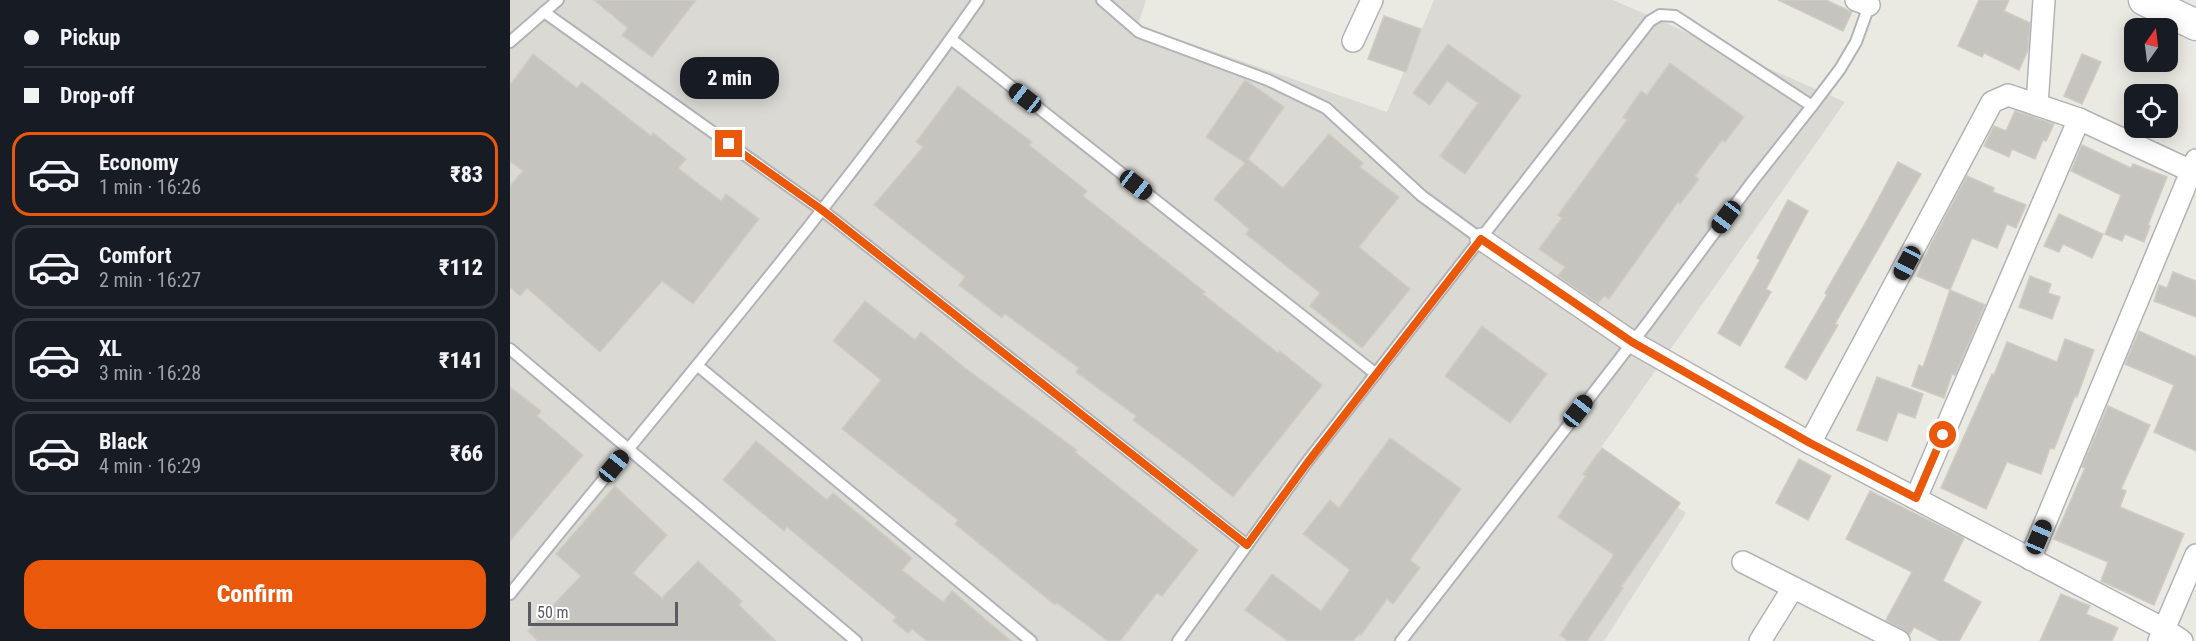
<!DOCTYPE html>
<meta charset="utf-8">
<style>
body{margin:0;font-family:"Roboto Condensed",sans-serif;background:#242831;color:#f1f3f6;height:100vh;display:flex;flex-direction:column;font-size:22px;white-space:nowrap}
*{box-sizing:border-box;margin:0}
p{font-size:20px;color:#9ea1a6}
.icon{flex:none;width:33px;height:33px;fill:none;stroke:currentColor;stroke-width:2;stroke-linecap:round;stroke-linejoin:round}
.map{position:relative;flex:1;overflow:hidden}
.sheet{display:flex;flex-direction:column;background:#171b24;width:510px}
.sheet>*{flex:none}
.top-card{display:grid;align-content:center;height:132px;padding:0 24px;background:#171b24}
.needle{width:39px;rotate:14deg}
.tools{position:absolute;left:1614px;top:18px;display:grid;gap:12px}
.tools a{display:grid;place-items:center;width:54px;height:54px;border-radius:12px;background:#171b24;box-shadow:0 3px 15px #0003;font-size:30px}
.scale{position:absolute;left:18px;bottom:15px;width:150px;box-sizing:border-box;padding-left:6px;border:3px solid #5a5c61;border-top:0;font-size:16px;line-height:21px;white-space:nowrap;color:#5a5c61;-webkit-text-stroke:4px #fff;paint-order:stroke}
.end{position:absolute;width:27px;height:27px;margin:-14px;border:8px solid #ea580c;background:#fff;box-shadow:0 0 0 3px #fff}
.from{border-radius:50%}
.bubble{position:absolute;height:42px;border-radius:18px;background:#171b24;box-shadow:0 3px 15px #0003;font-size:20px;font-weight:800;line-height:42px;text-align:center}
.car{position:absolute;width:18px;height:36px;margin:-18px -9px;border-radius:8px;box-shadow:0 0 4px 2px #0007;background:linear-gradient(#222 24%,#8ab4d8 0 40%,#222 0 76%,#8ab4d8 0 86%,#222 0)}
.top-card b{display:flex;align-items:center;gap:21px;height:57px;font-size:22px}
.top-card b+b{border-top:2px solid #363941}
.top-card i{width:15px;height:15px;background:#f1f3f6}
ul{padding:0;list-style:none}
li{display:flex;align-items:center;gap:18px;height:84px;margin:0 12px 9px;padding:0 12px;border:3px solid #363941;border-radius:18px}
li div{flex:1}
li b{display:block;font-size:22px}
li em{font-style:normal;font-weight:800}
li.selected{border-color:#ea580c}
li>.icon{width:54px;height:54px;stroke-width:1.5}
.action{display:flex;gap:12px;margin-top:auto;padding:12px 24px}
.action a{flex:1;height:69px;border-radius:18px;background:#ea580c;color:#fff;font-size:24px;font-weight:800;line-height:69px;text-align:center}
main{display:flex;flex:1;min-height:0}
.map>svg:first-child{display:block}
.industrial{fill:#dad9d4}
.building{fill:#c6c4be;stroke:#cfccc1;stroke-width:1.5}
.lines{fill:none;stroke-linecap:round;stroke-linejoin:round}
.lane-casing{stroke:#b2b3b8;stroke-width:14}
.street-casing{stroke:#b2b3b8;stroke-width:24}
.secondary-casing{stroke:#b3b5ba;stroke-width:33}
.lane{stroke:#fff;stroke-width:10}
.street{stroke:#fff;stroke-width:21}
.secondary{stroke:#fff;stroke-width:30}
.route{stroke:#ea580c;stroke-width:8}
</style>
<main>
<section class="sheet">
<div class="top-card">
<b><i class="from"></i>Pickup</b>
<b><i></i>Drop-off</b>
</div>
<ul>
<li class="selected"><svg class="icon" aria-label="car" viewBox="0 0 24 24"><path d="M5 17H2v-5l4-1 3-4h7l3 4 3 1v5h-3M9 17h6M6 11h13"/><circle cx="7" cy="17" r="2"/><circle cx="17" cy="17" r="2"/></svg><div><b>Economy</b><p>1 min · 16:26</p></div><em>₹83</em></li>
<li><svg class="icon" aria-label="car" viewBox="0 0 24 24"><path d="M5 17H2v-5l4-1 3-4h7l3 4 3 1v5h-3M9 17h6M6 11h13"/><circle cx="7" cy="17" r="2"/><circle cx="17" cy="17" r="2"/></svg><div><b>Comfort</b><p>2 min · 16:27</p></div><em>₹112</em></li>
<li><svg class="icon" aria-label="car" viewBox="0 0 24 24"><path d="M5 17H2v-5l4-1 3-4h7l3 4 3 1v5h-3M9 17h6M6 11h13"/><circle cx="7" cy="17" r="2"/><circle cx="17" cy="17" r="2"/></svg><div><b>XL</b><p>3 min · 16:28</p></div><em>₹141</em></li>
<li><svg class="icon" aria-label="car" viewBox="0 0 24 24"><path d="M5 17H2v-5l4-1 3-4h7l3 4 3 1v5h-3M9 17h6M6 11h13"/><circle cx="7" cy="17" r="2"/><circle cx="17" cy="17" r="2"/></svg><div><b>Black</b><p>4 min · 16:29</p></div><em>₹66</em></li>
</ul>
<div class="action"><a>Confirm</a></div>
</section>
<div class="map">
<svg width="1686" height="641" viewBox="0 0 1686 641">
<rect width="100%" height="100%" fill="#ebeae2"/>
<polygon class="industrial" points="0,0 636,0 628,25 877,112 924,0 1103,0 1335,102 1088,452 1176,513 1094,641 0,641"/>
<g class="building">
<polygon points="84,0 186,0 142,57 112,35 118,28"/>
<polygon points="1268,0 1316,0 1342,12 1333,31"/>
<polygon points="1469,0 1499,0 1494,11 1520,23 1518,50 1509,70 1474,53 1472,57 1448,46"/>
<polygon points="874,16 911,29 896,72 858,59"/>
<polygon points="938,44 1011,96 955,174 930,156 968,103 937,81 920,105 903,93"/>
<polygon points="23,54 67,88 72,82 141,136 143,133 176,159 168,168 211,201 216,194 249,219 183,304 152,281 90,352 17,288 10,296 0,287 0,186 13,171 0,161 0,85"/>
<polygon points="1572,54 1591,62 1572,104 1554,96"/>
<polygon points="1160,63 1234,117 1215,142 1212,140 1185,176 1189,179 1170,204 1168,202 1099,299 1094,296 1088,303 1048,276 1055,267 1029,249 1052,218 1048,215 1117,120 1113,117 1131,91 1137,95"/>
<polygon points="735,80 774,107 738,159 773,188 819,134 853,163 850,167 889,197 849,247 900,289 852,348 800,306 810,293 736,234 739,229 704,199 735,163 696,137"/>
<polygon points="448,86 522,142 519,145 577,191 573,196 695,292 693,294 768,353 770,351 812,385 723,497 678,461 623,420 626,416 566,372 569,368 495,314 492,318 449,285 455,277 364,205 413,147 406,142"/>
<polygon points="1505,111 1544,124 1536,141 1533,140 1525,159 1502,149 1499,157 1474,146 1484,126 1496,131"/>
<polygon points="1572,145 1621,168 1623,164 1657,177 1638,225 1640,226 1634,242 1615,234 1612,241 1595,234 1611,195 1561,171"/>
<polygon points="1388,162 1411,174 1325,324 1328,325 1296,380 1275,367 1317,295 1315,293 1357,220"/>
<polygon points="1457,176 1484,188 1483,192 1516,205 1506,228 1497,224 1487,248 1462,238 1440,290 1407,276 1420,246"/>
<polygon points="1278,200 1298,211 1256,289 1261,292 1230,346 1208,333 1250,260 1247,258"/>
<polygon points="1549,214 1593,234 1582,258 1553,244 1549,252 1534,246"/>
<polygon points="1663,272 1686,281 1686,317 1644,301 1649,285 1657,288"/>
<polygon points="1520,276 1541,284 1538,293 1550,297 1542,319 1509,307"/>
<polygon points="1440,290 1475,305 1445,375 1442,374 1434,398 1402,386 1409,365 1413,367"/>
<polygon points="355,301 405,340 411,332 455,368 567,450 565,452 688,550 652,596 647,593 610,641 598,641 547,603 545,605 445,524 448,520 332,429 371,380 323,341"/>
<polygon points="972,326 1037,374 1000,423 935,376"/>
<polygon points="1629,331 1686,357 1686,451 1644,432 1664,385 1615,364"/>
<polygon points="1555,339 1584,350 1567,397 1565,396 1544,449 1540,448 1531,474 1497,462 1476,509 1431,488 1482,374 1484,375 1497,342 1547,362"/>
<polygon points="1367,377 1413,394 1405,418 1388,412 1377,441 1347,430"/>
<polygon points="0,387 31,411 27,416 73,455 0,541"/>
<polygon points="1598,406 1640,425 1611,489 1616,491 1610,507 1674,534 1644,605 1591,581 1598,562 1544,539 1575,468 1572,467"/>
<polygon points="880,438 951,489 900,560 910,568 883,604 877,599 851,635 849,634 843,641 778,641 735,610 762,574 811,611 840,570 793,534 820,500 829,508"/>
<polygon points="246,441 317,500 323,493 402,558 392,570 433,602 442,591 501,641 417,641 402,629 398,633 383,621 386,617 277,527 274,531 213,480"/>
<polygon points="1092,448 1170,503 1111,587 1113,588 1077,641 1058,641 1050,635 1104,555 1048,517 1076,476 1073,474"/>
<polygon points="1289,459 1321,476 1298,520 1266,503"/>
<polygon points="105,486 157,535 123,573 152,598 188,561 232,601 229,605 266,641 28,641 18,631 71,576 46,554"/>
<polygon points="1360,491 1454,538 1433,581 1471,602 1449,641 1430,641 1404,627 1400,634 1376,620 1402,572 1336,539"/>
<polygon points="1551,594 1580,606 1576,614 1608,628 1602,641 1530,641"/>
</g>
<g class="lines">
<defs>
<g id="lane">
<polyline points="592,0 629,32 758,80 816,108 912,196 971,239"/>
<polyline points="34,12 312,210 737,545"/>
<polyline points="441,39 866,374"/>
<polyline points="0,42 48,0"/>
<polyline points="0,349 346,641"/>
<polyline points="188,366 521,641"/>
<path d="M0 594C158 398 324 207 468 0"/>
<polyline points="668,641 797,462 1140,21 1150,15 1165,16 1302,106 1330,69 1346,42 1360,3"/>
<polyline points="891,641 1139,321 1242,182 1302,106"/>
</g>
<g id="street">
<polyline points="1346,0 1359,5"/>
<polyline points="843,41 862,0"/>
<polyline points="1527,105 1534,0"/>
<polyline points="971,239 1122,342 1300,443 1654,629 1672,641"/>
<polyline points="1300,443 1482,102 1498,95 1569,119 1681,171"/>
<polyline points="1406,498 1569,119"/>
<polyline points="1520,559 1686,160"/>
<polyline points="1233,562 1389,641"/>
<polyline points="1250,641 1283,588"/>
<polyline points="1649,641 1686,555"/>
</g>
<polyline id="secondary" points="1634,0 1686,25"/>
</defs>
<use href="#lane" class="lane-casing"/>
<use href="#street" class="street-casing"/>
<use href="#secondary" class="secondary-casing"/>
<use href="#lane" class="lane"/>
<use href="#street" class="street"/>
<use href="#secondary" class="secondary"/>
</g>
<g class="lines">
<polyline class="route" points="219,144 312,210 737,545 798,462 971,239 1122,342 1300,443 1406,498 1433,435"/>
</g>
</svg>
<div class="tools">
<a><svg class="needle" viewBox="-14 -14 28 28"><path d="M0-13l5 13h-10z" fill="#e53935"/><path d="M0 13l5-13h-10z" fill="#9ea1a6"/></svg></a>
<a><svg class="icon" aria-label="locate" viewBox="0 0 24 24"><circle cx="12" cy="12" r="6"/><path d="M12 2v4M12 18v4M2 12h4M18 12h4"/></svg></a>
</div>
<div class="scale">50 m</div>
<i class="end from" style="left:1433px;top:435px"></i>
<i class="end" style="left:219px;top:144px"></i>
<div class="bubble" style="left:170px;top:57px;width:99px">2 min</div>
<i class="car" style="left:515px;top:98px;rotate:308deg"></i>
<i class="car" style="left:626px;top:185px;rotate:128deg"></i>
<i class="car" style="left:1216px;top:217px;rotate:217deg"></i>
<i class="car" style="left:1397px;top:263px;rotate:208deg"></i>
<i class="car" style="left:1068px;top:411px;rotate:38deg"></i>
<i class="car" style="left:104px;top:466px;rotate:39deg"></i>
<i class="car" style="left:1529px;top:537px;rotate:23deg"></i>
</div>
</main>
